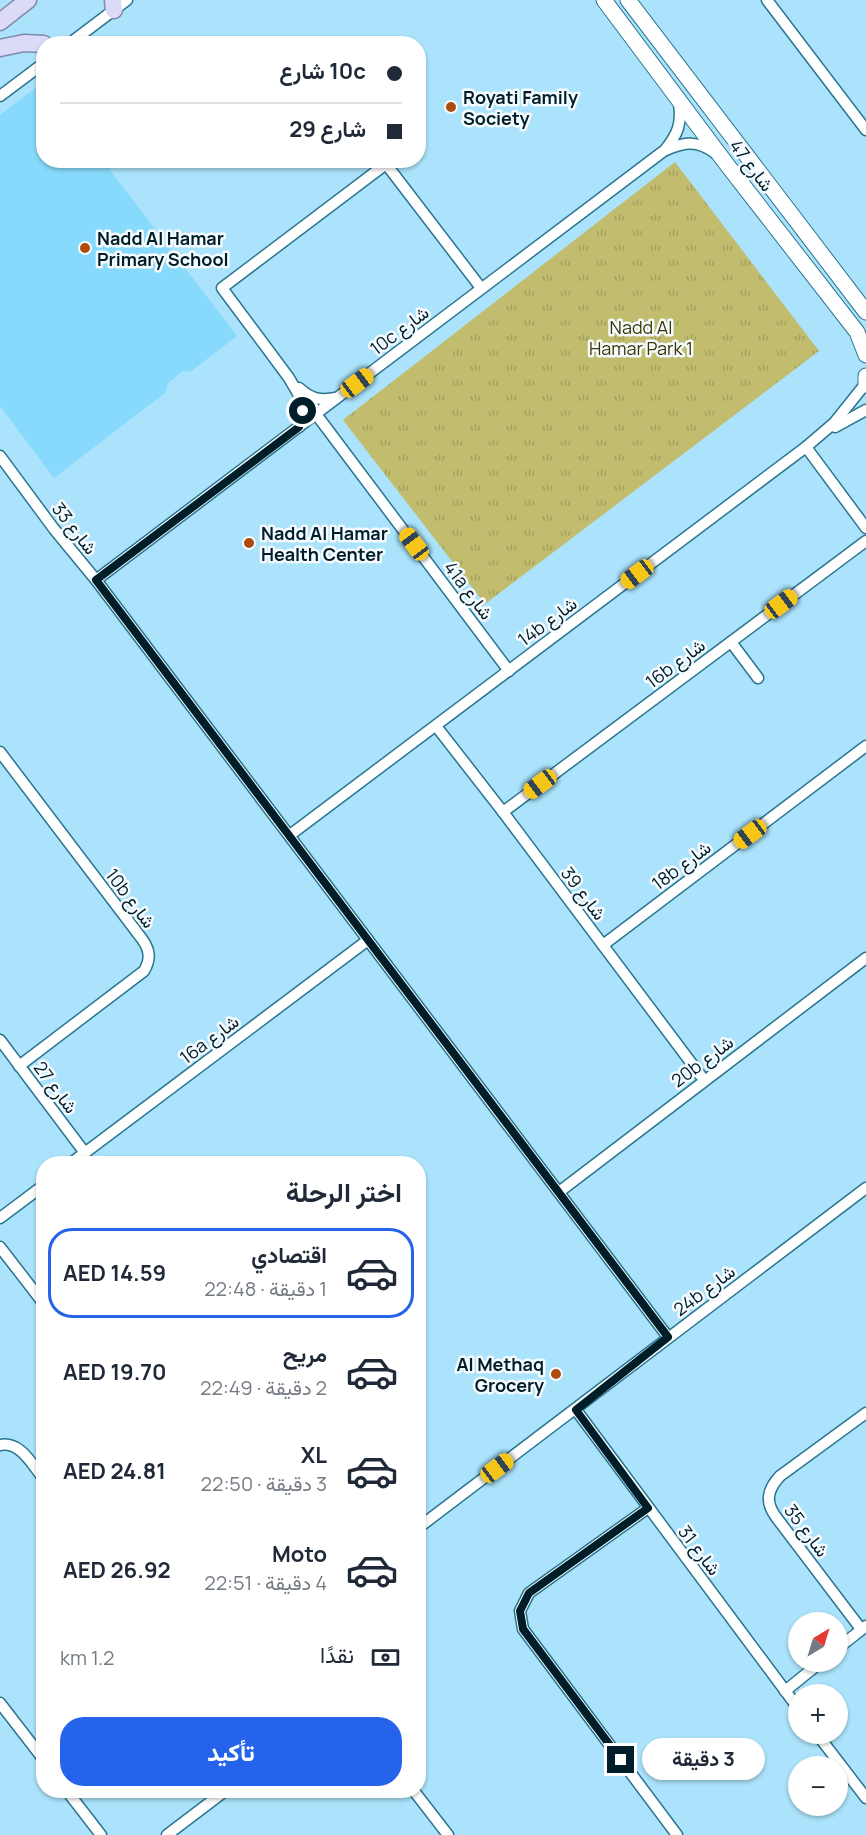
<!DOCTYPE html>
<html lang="ar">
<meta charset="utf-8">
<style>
body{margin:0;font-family:Manrope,Vazirmatn,sans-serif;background:#f2f2f3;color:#1f2937;direction:rtl;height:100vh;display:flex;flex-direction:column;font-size:22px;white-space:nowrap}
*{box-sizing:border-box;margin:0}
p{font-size:20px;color:#747a83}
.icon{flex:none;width:33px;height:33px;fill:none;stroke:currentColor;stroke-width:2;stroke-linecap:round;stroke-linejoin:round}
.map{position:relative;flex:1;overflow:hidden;direction:ltr}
.panel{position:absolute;left:36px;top:1156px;width:390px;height:642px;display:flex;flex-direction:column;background:#fff;border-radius:24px;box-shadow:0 2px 4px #0004;direction:rtl}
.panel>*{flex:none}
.hud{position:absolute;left:36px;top:36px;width:390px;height:132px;border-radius:24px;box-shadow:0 2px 4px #0004;direction:rtl;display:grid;align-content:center;height:132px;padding:0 24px;background:#fff}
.needle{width:39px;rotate:38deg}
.fabs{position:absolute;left:788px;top:1612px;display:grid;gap:12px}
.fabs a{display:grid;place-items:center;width:60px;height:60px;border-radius:50%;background:#fff;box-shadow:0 2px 4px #0004;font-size:30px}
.end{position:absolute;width:27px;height:27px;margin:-14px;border:8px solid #001e29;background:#fff;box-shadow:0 0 0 3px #fff}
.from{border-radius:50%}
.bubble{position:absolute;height:42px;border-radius:21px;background:#fff;box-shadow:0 2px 4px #0004;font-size:20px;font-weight:700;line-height:42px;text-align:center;direction:rtl}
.car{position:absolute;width:18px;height:36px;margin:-18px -9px;border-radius:8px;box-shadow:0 0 4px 2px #0007;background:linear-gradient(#f5c518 24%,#345 0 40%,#f5c518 0 76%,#345 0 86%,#f5c518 0)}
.hud b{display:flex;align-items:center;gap:21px;height:57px;font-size:22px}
.hud b+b{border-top:2px solid #e0e1e3}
.hud i{width:15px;height:15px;background:#1f2937}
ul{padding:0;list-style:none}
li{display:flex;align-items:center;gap:18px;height:90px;margin:0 12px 9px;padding:0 12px;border:3px solid transparent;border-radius:24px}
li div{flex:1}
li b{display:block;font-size:22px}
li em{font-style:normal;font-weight:700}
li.on{border-color:#2563eb}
li>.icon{width:54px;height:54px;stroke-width:1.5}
h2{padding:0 24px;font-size:27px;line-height:72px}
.pay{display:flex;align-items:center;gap:15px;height:66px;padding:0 24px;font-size:22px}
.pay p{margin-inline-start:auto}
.action{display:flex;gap:12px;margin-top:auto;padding:12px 24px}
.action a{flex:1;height:69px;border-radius:24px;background:#2563eb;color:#fff;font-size:24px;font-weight:700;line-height:69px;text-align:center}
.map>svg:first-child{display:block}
.built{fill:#87dafb}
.park{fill:url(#park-tufts)}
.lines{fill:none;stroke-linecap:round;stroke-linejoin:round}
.street-casing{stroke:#2a7590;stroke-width:13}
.secondary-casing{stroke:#2a7590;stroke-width:17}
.primary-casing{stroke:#7f89ac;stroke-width:19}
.street{stroke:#fff;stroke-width:10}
.secondary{stroke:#fff;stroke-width:15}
.primary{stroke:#dbdaf7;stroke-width:16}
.route{stroke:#001e29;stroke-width:8}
.poi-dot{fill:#ae4c0f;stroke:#f5fbfe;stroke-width:2}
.labels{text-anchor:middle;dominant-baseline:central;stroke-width:5;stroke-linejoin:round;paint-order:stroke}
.poi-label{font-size:18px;font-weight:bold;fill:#001e29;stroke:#f5fbfe;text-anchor:start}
.street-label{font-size:18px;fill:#001e29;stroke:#f5fbfe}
.park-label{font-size:18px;fill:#393600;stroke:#f5fbfe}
</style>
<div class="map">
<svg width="866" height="1835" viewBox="0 0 866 1835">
<defs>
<pattern id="park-tufts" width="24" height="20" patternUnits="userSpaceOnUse" patternTransform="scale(1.5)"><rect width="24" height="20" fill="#c1bc6e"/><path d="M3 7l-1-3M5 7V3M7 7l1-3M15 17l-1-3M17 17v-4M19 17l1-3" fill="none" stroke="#a4a15f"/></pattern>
</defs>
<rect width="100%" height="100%" fill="#aae3fb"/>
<polygon class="built" points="43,82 44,160 103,161 237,336 190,372 183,371 168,383 166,392 54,478 0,406 0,115"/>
<polygon class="park" points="675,162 819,351 485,604 343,420"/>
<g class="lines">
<defs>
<g id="street">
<polyline points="767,0 866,130"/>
<polyline points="69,44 127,0"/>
<polyline points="0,96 44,63"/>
<path d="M666 150C685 142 697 140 715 153"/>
<polyline points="383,160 481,288"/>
<path d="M299 388C311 399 320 401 336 398"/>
<polyline points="316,414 509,671"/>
<polyline points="299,427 303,411 300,397 289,378 222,288 386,164"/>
<polyline points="835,427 866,410"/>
<polyline points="806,447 866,528"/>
<polyline points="0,456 54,529 96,580 668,1337"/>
<path d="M96 580 665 150C678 134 682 123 679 103"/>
<polyline points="731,642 758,678"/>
<polyline points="436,726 503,812 704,1080"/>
<path d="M0 752 142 939C150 950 151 959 144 971L19 1066"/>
<polyline points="503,812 866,541"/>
<polyline points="290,835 806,447 834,423 866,383"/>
<polyline points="603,945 866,746"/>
<polyline points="0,1040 85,1153"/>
<polyline points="70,1164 368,940"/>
<polyline points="559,1192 866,958"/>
<polyline points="0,1218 44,1185"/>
<polyline points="0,1247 44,1304"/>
<polyline points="576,1410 798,1708"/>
<path d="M0 1445C21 1441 32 1465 44 1479"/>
<polyline points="648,1508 529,1593 520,1611 523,1629 677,1835"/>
<polyline points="418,1528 866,1188"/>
<path d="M861 1629 776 1517C765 1502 767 1490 780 1476L866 1413"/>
<polyline points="837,1649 866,1626"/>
<polyline points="785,1691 821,1662"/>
<polyline points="0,1703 44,1760"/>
<polyline points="817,1734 866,1798"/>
<polyline points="67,1791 101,1835"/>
<polyline points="414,1791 448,1835"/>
<polyline points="167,1835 225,1791"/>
</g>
<g id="secondary">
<polyline points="604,0 728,166 857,332 866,355"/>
<polyline points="628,0 866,312"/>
<polyline points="866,376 866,385"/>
</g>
<g id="primary">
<polyline points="113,0 114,10"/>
<polyline points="0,22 28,0"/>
<polyline points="0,48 24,43 44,44"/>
</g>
</defs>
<use href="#street" class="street-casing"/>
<use href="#secondary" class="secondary-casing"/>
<use href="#primary" class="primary-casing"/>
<use href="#street" class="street"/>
<use href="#secondary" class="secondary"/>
<use href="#primary" class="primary"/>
</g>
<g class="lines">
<polyline class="route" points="303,411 299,427 96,580 668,1337 576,1410 648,1508 529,1593 520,1611 523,1629 621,1760"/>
</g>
<g class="poi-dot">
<circle cx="451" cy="107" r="6"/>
<circle cx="85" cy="248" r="6"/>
<circle cx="249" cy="543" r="6"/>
<circle cx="556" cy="1374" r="6"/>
</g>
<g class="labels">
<g class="poi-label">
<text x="463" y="97">Royati Family<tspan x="463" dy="21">Society</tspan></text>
<text x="97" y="238">Nadd Al Hamar<tspan x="97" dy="21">Primary School</tspan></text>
<text x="261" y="533">Nadd Al Hamar<tspan x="261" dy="21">Health Center</tspan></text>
<text x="544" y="1364" text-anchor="end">Al Methaq<tspan x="544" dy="21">Grocery</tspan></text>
</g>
<g class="street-label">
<text transform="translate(752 165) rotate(53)">شارع 47</text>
<text transform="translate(399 330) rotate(-37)">10c شارع</text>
<text transform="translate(75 528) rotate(52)">شارع 33</text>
<text transform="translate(469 590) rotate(53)">41a شارع</text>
<text transform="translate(547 621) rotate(-37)">14b شارع</text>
<text transform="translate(675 663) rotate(-37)">16b شارع</text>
<text transform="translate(681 865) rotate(-37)">18b شارع</text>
<text transform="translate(584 893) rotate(53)">شارع 39</text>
<text transform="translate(131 898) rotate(53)">10b شارع</text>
<text transform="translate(209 1039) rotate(-37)">16a شارع</text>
<text transform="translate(702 1061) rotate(-37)">20b شارع</text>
<text transform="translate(56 1087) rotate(53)">شارع 27</text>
<text transform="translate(704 1290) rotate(-37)">24b شارع</text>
<text transform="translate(807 1530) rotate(53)">شارع 35</text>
<text transform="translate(700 1550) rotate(53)">شارع 31</text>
</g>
<g class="park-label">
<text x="641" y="327">Nadd Al<tspan x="641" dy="21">Hamar Park 1</tspan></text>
</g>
</g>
</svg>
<div class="fabs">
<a><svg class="needle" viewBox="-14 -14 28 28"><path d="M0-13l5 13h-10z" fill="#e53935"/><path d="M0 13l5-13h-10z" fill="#747a83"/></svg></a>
<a>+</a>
<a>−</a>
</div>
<i class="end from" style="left:303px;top:411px"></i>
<i class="end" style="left:621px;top:1760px"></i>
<div class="bubble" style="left:642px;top:1738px;width:123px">3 دقيقة</div>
<i class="car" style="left:357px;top:383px;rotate:53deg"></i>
<i class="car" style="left:414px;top:544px;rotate:323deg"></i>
<i class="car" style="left:637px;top:574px;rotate:233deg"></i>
<i class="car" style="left:781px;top:604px;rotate:53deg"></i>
<i class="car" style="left:540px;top:784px;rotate:233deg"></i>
<i class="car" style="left:750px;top:834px;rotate:233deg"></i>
<i class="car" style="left:497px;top:1468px;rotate:53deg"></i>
<div class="hud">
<b><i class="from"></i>10c شارع</b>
<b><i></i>شارع 29</b>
</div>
<section class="panel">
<h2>اختر الرحلة</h2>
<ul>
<li class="on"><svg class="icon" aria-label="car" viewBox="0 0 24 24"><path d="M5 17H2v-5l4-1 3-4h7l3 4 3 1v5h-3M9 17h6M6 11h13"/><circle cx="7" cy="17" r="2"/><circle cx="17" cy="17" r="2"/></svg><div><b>اقتصادي</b><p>1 دقيقة · 22:48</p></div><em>AED 14.59</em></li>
<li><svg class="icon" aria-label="car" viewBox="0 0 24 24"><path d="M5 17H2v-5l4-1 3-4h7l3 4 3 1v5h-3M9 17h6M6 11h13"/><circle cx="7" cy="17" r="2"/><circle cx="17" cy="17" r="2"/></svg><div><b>مريح</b><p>2 دقيقة · 22:49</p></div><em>AED 19.70</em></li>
<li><svg class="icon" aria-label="car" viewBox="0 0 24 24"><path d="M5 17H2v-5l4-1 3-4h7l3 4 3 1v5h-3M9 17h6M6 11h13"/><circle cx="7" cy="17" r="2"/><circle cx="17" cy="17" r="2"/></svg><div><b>XL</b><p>3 دقيقة · 22:50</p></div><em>AED 24.81</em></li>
<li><svg class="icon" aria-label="car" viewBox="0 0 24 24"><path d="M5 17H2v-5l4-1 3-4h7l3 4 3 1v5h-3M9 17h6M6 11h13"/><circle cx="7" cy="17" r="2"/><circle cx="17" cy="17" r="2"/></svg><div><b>Moto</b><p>4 دقيقة · 22:51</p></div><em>AED 26.92</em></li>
</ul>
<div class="pay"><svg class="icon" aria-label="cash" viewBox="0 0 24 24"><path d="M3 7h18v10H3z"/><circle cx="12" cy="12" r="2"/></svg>نقدًا<p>1.2 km</p></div>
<div class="action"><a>تأكيد</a></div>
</section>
</div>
